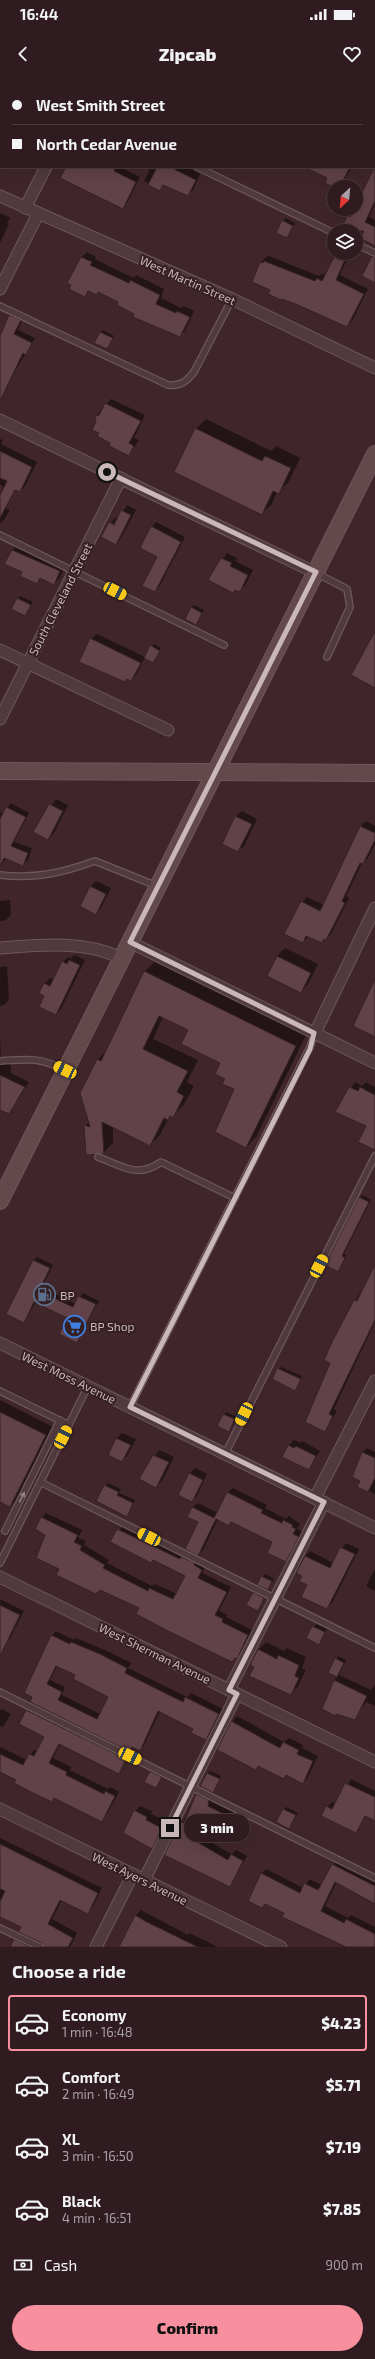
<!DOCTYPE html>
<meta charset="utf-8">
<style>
body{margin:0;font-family:"Exo 2",sans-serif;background:#3c292d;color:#f1f3f6;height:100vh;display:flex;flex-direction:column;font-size:15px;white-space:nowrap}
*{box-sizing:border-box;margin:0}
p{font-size:13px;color:#a8a1a5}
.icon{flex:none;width:22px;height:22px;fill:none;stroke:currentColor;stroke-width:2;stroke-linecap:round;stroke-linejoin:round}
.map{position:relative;height:1867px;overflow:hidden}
.panel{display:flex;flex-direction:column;background:#301c20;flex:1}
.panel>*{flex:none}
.top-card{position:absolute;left:0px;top:0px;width:375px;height:88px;box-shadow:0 4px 16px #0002,0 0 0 1px #4b3a3e;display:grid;align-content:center;height:88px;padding:0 12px;background:#301c20}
.needle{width:26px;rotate:206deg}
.fabs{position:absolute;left:327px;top:100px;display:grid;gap:8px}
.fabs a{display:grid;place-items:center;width:36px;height:36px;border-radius:50%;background:#301c20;box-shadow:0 4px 16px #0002,0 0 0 1px #4b3a3e;font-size:20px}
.end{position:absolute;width:18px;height:18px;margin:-9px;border:5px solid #cab7ba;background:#111;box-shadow:0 0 0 2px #111}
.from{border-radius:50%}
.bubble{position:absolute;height:28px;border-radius:14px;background:#301c20;box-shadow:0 4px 16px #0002,0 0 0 1px #4b3a3e;font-size:13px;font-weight:800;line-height:28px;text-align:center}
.car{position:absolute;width:12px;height:24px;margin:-12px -6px;border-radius:5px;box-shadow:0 0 3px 1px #0007;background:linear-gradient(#f5c518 24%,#345 0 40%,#f5c518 0 76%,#345 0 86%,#f5c518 0)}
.top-card b{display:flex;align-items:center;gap:14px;height:38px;font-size:15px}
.top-card b+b{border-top:1px solid #4b3a3e}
.top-card i{width:10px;height:10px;background:#f1f3f6}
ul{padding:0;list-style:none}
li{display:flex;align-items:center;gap:12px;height:56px;margin:0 8px 6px;padding:0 4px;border:2px solid transparent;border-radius:4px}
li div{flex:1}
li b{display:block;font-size:15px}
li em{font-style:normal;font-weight:800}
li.selected{border-color:#f78f9f}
li>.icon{width:36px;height:36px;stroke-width:1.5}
h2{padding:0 12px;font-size:18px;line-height:48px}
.pay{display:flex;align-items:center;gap:10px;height:44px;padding:0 12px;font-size:15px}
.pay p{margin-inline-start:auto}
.button{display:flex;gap:8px;margin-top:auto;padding:8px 12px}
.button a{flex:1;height:46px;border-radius:24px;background:#f78f9f;color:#111;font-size:16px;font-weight:800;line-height:46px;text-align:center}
.status{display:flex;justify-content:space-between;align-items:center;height:28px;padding:0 20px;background:#301c20;direction:ltr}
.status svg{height:11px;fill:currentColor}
header{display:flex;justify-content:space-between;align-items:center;height:52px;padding:0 12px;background:#301c20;font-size:18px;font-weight:800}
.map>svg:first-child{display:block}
.shadow{fill:#0007;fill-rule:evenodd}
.building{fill:#604248;stroke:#372125;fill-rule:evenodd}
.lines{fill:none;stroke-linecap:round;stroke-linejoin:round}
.lane-casing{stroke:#6d585c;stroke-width:8}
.street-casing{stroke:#6d585c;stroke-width:13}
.secondary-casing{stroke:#6d585c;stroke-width:18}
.lane{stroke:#503a3e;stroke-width:5.5}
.street{stroke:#503a3e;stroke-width:11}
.secondary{stroke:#63484c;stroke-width:16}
.oneway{fill:#937f82}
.route{stroke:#cab7ba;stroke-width:5}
.labels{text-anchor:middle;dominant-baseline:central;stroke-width:4;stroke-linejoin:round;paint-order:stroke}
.street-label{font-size:12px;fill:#cab7ba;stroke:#351f23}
.poi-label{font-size:12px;fill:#cab7ba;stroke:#351f23;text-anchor:start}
</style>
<div class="status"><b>16:44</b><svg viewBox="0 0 49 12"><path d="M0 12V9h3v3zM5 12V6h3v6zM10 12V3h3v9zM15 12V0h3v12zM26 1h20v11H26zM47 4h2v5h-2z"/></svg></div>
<header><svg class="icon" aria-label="back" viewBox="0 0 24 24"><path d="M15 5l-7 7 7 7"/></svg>Zipcab<svg class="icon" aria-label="heart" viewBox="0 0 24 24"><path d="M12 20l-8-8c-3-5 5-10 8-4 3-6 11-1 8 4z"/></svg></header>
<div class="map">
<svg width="375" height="1867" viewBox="0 0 375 1867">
<rect width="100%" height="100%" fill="#40262b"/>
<g class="shadow">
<polygon points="121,0 187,0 186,1"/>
<polygon points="335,0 352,0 335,1"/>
<polygon points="375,3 375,25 374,25"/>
<polygon points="66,87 120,87 140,97 127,123 122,127"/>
<polygon points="151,87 188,87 200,94 193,110 187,115 165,104 160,109 144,101"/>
<polygon points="313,87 352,87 340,107 336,107 329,98"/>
<polygon points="375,93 375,124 369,137 375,140 375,160 372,163 358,156 356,160 356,151 341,150 354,129 356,129"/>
<polygon points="0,133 10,138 7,143 9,144 0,163"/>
<polygon points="285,138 295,143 287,157 283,141"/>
<polygon points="87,172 96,177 95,179 121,192 134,198 136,195 164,209 161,218 181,228 183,226 194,231 185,251 179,256 99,212 97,214 90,211 85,215 81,178"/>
<polygon points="336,173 350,173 340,195 368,209 352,241 347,246 269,213 271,210 253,201 261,182 266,177 269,176 319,196 322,194 326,195"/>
<polygon points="14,231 24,236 18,250 35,258 5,308 0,306 0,257 10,235"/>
<polygon points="103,250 114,256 107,268 101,253"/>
<polygon points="111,319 145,335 134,358 139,360 129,375 100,352 96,336"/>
<polygon points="206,339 271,371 276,366 300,378 288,403 277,412 272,424 261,434 196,349"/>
<polygon points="0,359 3,360 1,364 37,382 25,406 20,411 16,410 12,414 0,404"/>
<polygon points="0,425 10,430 2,443 0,442"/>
<polygon points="127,425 136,430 121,458 116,464 110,443 118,448 119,446 111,442 115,438 118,439"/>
<polygon points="156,442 185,457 159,507 155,511 158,477 152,447"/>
<polygon points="18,465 65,486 59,499 53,504 41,498 36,503 23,492 12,470"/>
<polygon points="227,473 237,478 235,481 253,490 245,506 239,511 236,509 233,512 209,500"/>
<polygon points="20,516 33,522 25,535 18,518"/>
<polygon points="194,525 204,530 195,544 191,527"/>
<polygon points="97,554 145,577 154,564 161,568 155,579 145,577 136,595 131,600 128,599 125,601 91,559"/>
<polygon points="56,719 68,725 54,753 48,759 35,752"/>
<polygon points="11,723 29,733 14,762 32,768 28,780 23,784 7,778 2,783 0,782 0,732 3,734"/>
<polygon points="242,731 257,739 244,766 238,771 223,763 236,736"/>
<polygon points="366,741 375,746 375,764 368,778 362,783 346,816 349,818 331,854 322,862 308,857 303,862 302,822 307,817 324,825 361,746"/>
<polygon points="96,801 111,808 101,828 96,833 91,806"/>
<polygon points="10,820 11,835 6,840 0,841 0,821"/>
<polygon points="285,868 318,884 308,904 300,912 277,876"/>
<polygon points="75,875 85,880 61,929 56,934 45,915 45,904 50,898 54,900 63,882 68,877 71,878"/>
<polygon points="154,882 306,955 256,1057 246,1067 235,1009 226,998 221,983 189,950 163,937 153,959 198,980 187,1002 194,1006 183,1026 168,1039 160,1055 150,1065 113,1046 113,1063 103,1073 85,1046 89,1042 97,980 108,969 144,892"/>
<polygon points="7,886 9,920 4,925 0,926 0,887"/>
<polygon points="0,953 1,979 10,980 11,993 29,1002 18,1020 0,1011"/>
<polygon points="355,1002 362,1006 366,1002 375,1007 375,1068 368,1046 337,1031"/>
<polygon points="362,1115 371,1120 344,1174 346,1175 340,1188 326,1185"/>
<polygon points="37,1177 53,1185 42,1207 76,1224 83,1213 99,1221 76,1261 69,1238 36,1222 24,1242 33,1180"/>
<polygon points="375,1190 375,1242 334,1329 337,1331 325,1351 332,1283 355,1221"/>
<polygon points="281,1287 302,1296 295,1309 278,1289"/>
<polygon points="0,1320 53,1347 18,1418 10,1426 0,1421"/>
<polygon points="226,1332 237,1337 229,1350 219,1345"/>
<polygon points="122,1353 136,1359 127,1376 122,1381 109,1375 117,1358"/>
<polygon points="294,1360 300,1363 302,1361 320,1371 308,1389 288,1366"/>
<polygon points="367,1368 375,1372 375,1414 359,1406 362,1400 363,1372"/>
<polygon points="159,1370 174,1377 162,1401 156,1406 140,1399"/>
<polygon points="195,1388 207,1394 197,1416 191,1421 189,1394"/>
<polygon points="108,1403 121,1409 119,1413 135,1420 126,1436 97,1421"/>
<polygon points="233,1408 267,1425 265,1428 286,1439 289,1436 300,1444 297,1449 303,1452 290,1476 285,1481 274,1462 232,1442 229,1445 218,1439 203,1470 198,1474 199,1442 188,1436 193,1427 198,1423 218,1433 228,1412"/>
<polygon points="46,1433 82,1450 78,1458 86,1461 84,1465 109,1480 107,1483 152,1506 155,1504 177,1514 186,1495 112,1462 123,1445 206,1485 202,1493 231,1507 219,1531 227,1535 226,1537 252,1550 241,1573 232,1581 140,1528 60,1489 41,1438"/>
<polygon points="346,1463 359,1469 332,1523 327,1527 303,1495 306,1476 310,1471 333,1483"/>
<polygon points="375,1489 375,1511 366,1506"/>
<polygon points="265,1494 274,1499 268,1509 258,1504"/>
<polygon points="256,1510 266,1515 258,1529 254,1513"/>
<polygon points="0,1519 24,1531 10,1558 6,1562 0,1559"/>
<polygon points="316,1544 327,1549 318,1563 307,1558"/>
<path d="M56 1551 74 1560 76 1558 105 1570 131 1583 128 1588 187 1617 191 1613 223 1629 211 1654 206 1659 194 1648 160 1631 144 1665 140 1670 134 1667 130 1671 31 1622 52 1556ZM58 1585 76 1594 109 1617 100 1634 62 1615 65 1607 50 1600Z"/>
<polygon points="266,1562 284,1571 287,1568 306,1577 302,1588 306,1590 298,1606 291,1614 255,1586 258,1570"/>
<polygon points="338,1576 346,1580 339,1595 371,1610 375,1605 375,1626 366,1622 354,1639 334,1600 338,1597 329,1592"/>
<polygon points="32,1626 130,1674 119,1693 60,1664 53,1678 71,1687 70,1690 108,1709 110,1707 119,1712 106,1736 101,1741 55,1718 52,1721 0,1692 0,1667 27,1680 30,1674 39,1678 31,1674 34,1670 37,1671 45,1656 20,1644"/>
<polygon points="2,1629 11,1634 3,1647 0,1646 0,1631"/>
<polygon points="237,1636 284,1662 289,1658 303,1665 302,1668 318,1676 308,1697 303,1703 287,1695 284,1698 259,1685 256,1689 232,1642"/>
<polygon points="153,1689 163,1694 156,1707 151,1692"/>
<polygon points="210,1691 221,1696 215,1709 207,1693"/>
<polygon points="351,1699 375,1711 375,1740 366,1735 356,1752 327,1727 332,1722 336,1724"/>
<polygon points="202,1710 213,1716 212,1722 234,1732 224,1748 203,1738 196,1754 232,1774 236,1770 247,1776 229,1806 166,1775 197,1715"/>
<polygon points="140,1726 152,1731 151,1734 167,1742 157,1763 151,1768 135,1731"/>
<polygon points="286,1727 298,1733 289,1747 284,1729"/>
<polygon points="0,1758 102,1808 92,1828 87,1833 62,1820 52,1839 77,1853 70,1867 12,1867 20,1855 44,1867 43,1863 22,1847 0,1836"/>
<polygon points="337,1780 375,1800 375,1811 337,1802 325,1826 348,1838 351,1835 375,1847 375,1867 347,1867 285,1832 261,1794 266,1789 303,1808 310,1799 321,1805"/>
<polygon points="141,1830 188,1855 189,1853 218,1867 120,1867 136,1835"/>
</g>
<g class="building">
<polygon points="375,86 375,121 365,142 375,147 375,166 360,158 364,151 340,151 347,136 350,137 354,129 356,129 356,125"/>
<polygon points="66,87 116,87 114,91 136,102 123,129 60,98"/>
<polygon points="157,87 170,87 196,100 188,116 163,105 160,111 148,105"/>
<polygon points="304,87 350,87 340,107 333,107 325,103 327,98"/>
<polygon points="282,140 293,146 287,158 276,153"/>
<polygon points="336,173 348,173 336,200 364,214 347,247 298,225 282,219 281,220 268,214 270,210 252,202 260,182 263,183 264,181 315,201 317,198 322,201"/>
<polygon points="372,176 375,177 375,203 362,196"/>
<polygon points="81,177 92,182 90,185 129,203 130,200 160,215 156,224 176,233 177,231 190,237 180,257 133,237 134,234 117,225 118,222 98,212 97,215 88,211 85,217 69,209 71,205 67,203"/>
<polygon points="9,235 21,240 14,254 32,263 26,275 23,273 0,321 0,256"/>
<polygon points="100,252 113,258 107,269 94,263"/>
<polygon points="105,323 141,341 129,363 134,366 129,376 109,366 110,363 97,356 99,353 92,350 96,341 95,336 99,335"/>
<polygon points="195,348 262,381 265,376 291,388 279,414 273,411 262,435 174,392"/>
<polygon points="0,371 32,387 20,412 15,410 0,438 0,415 7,401 0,398"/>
<polygon points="121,430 131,435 116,465 101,457 109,442 114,445"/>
<polygon points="151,446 181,462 155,512 142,506 157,477 140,468"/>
<polygon points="12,470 60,491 54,505 40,498 37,504 20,496 22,492 4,484"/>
<polygon points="221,478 232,483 230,486 248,495 240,512 235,510 233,513 208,500"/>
<polygon points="17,518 31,525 25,536 11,529"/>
<polygon points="191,527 202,533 196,545 185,539"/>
<polygon points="375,551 375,608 351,595"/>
<polygon points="90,558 141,583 131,601 127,599 125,602 79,582"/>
<polygon points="150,565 160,571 153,583 144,578"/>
<polygon points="49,724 63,731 48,760 33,752"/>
<polygon points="6,727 26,737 11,766 28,773 23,786 4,778 0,787 0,739"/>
<polygon points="235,736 252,744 238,772 222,764"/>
<polygon points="360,746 375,753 375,760 363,784 360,783 342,821 345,823 326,860 324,859 322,863 306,856 303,863 284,854 301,821 320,831"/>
<polygon points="90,806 106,814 96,835 80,826"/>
<polygon points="277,876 311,893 301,913 267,896"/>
<polygon points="69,880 80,885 56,935 39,927 44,916 39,913 44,903 50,906 62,881 67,884"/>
<polygon points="144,891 296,966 246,1068 215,1052 234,1009 222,1004 225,999 215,994 220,983 181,964 188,950 159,936 143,969 188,991 177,1012 184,1016 173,1038 170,1036 168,1040 164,1038 150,1066 102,1042 104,1074 86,1075 84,1045 90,1047 80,1013 97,979 101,981"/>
<polygon points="375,899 375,957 353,946"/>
<polygon points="0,995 25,1007 9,1034 0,1030"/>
<polygon points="349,1007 358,1011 360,1007 375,1015 375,1070 358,1062 366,1046 335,1032"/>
<polygon points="359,1117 369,1122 342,1176 345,1178 338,1192 325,1185"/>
<polygon points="33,1180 50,1188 39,1211 73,1227 78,1216 96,1224 77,1263 59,1254 67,1238 34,1222 24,1243 6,1234"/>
<polygon points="375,1184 375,1240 329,1334 333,1336 325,1352 305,1342 330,1283 324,1280 333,1260 354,1220 357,1221"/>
<polygon points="277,1288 301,1299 295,1311 272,1299"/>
<polygon points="0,1332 46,1355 10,1427 0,1422"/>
<polygon points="223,1334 235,1339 229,1352 217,1346"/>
<polygon points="116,1358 131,1365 122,1382 108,1375"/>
<polygon points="288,1365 294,1368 296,1366 316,1376 309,1390 282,1377"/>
<polygon points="362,1372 375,1378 375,1398 368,1412 357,1407 360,1401 352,1397"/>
<polygon points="153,1375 169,1382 156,1408 139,1399"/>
<polygon points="189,1393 203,1400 192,1422 178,1415"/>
<polygon points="104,1405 119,1412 117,1415 133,1423 127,1437 96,1421"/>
<polygon points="227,1412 263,1430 261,1433 282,1443 283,1440 293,1445 292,1447 296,1449 293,1454 299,1457 286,1482 267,1473 272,1462 231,1442 229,1446 216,1439 198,1476 185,1469 198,1442 187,1437 192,1427 214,1438"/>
<polygon points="41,1437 78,1455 74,1462 82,1466 80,1470 105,1485 103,1488 148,1511 149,1508 173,1519 185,1496 153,1480 151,1483 110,1462 117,1449 180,1479 181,1477 195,1483 194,1485 202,1490 198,1498 227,1512 215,1535 223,1539 222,1542 248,1555 237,1579 235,1578 232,1582 166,1550 136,1534 139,1528 100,1510 96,1514 56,1495 59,1489 36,1478 45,1455 35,1449"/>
<polygon points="340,1467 355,1474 327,1529 301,1517 307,1505 299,1501 302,1496 296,1493 305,1476 330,1488"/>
<polygon points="261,1496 272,1501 268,1510 257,1505"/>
<polygon points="253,1512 264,1518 258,1531 246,1525"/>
<polygon points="0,1525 20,1535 0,1576"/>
<polygon points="312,1546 325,1552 319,1565 306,1558"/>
<path d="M51 1555 70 1564 71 1562 100 1574 127 1588 125 1593 183 1622 185 1617 219 1634 206 1660 191 1653 193 1649 158 1631 140 1671 132 1667 130 1672 30 1622 32 1617 24 1613ZM56 1586 75 1595 73 1599 108 1617 97 1639 58 1620 62 1612 47 1604Z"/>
<polygon points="258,1569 277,1579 278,1575 299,1585 295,1596 299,1598 291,1615 249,1596 254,1587 250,1585"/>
<polygon points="335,1578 344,1583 337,1597 328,1593"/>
<polygon points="334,1600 367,1616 355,1640 336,1634 335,1636 322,1629"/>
<polygon points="26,1630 126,1679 119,1694 59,1664 49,1683 67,1692 66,1695 104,1714 105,1711 115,1716 102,1742 54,1718 52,1722 31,1712 14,1703 16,1700 0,1692 0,1674 23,1685 29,1674 34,1676 44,1657 19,1644"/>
<polygon points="231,1641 280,1668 283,1662 299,1670 297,1674 313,1681 303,1704 286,1695 284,1699 258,1686 256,1690 217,1670"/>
<polygon points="150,1691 162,1697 156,1708 144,1702"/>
<polygon points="207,1693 220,1699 213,1713 200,1706"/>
<polygon points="345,1703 375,1717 375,1741 365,1736 356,1753 321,1736 326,1726 332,1729"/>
<polygon points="196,1714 209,1720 208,1726 230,1737 224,1749 202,1738 192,1759 228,1780 231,1774 243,1781 230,1807 164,1775 181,1742 184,1743"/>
<polygon points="283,1729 296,1735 289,1749 276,1742"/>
<polygon points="134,1730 147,1737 146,1740 162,1748 152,1769 123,1753"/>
<polygon points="0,1764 98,1813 88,1834 60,1820 48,1844 73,1858 68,1867 44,1867 42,1863 18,1852 21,1847 0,1837 0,1822 5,1811 0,1809"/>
<polygon points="332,1784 375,1806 375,1824 335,1802 321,1831 344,1843 346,1839 375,1854 375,1867 346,1867 282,1837 284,1833 265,1824 262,1828 248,1821 261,1793 300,1813 304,1803 318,1810"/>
<polygon points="135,1835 145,1841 198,1867 119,1867"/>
<polygon points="14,1859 30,1867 10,1867"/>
</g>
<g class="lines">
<defs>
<g id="lane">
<polyline points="18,0 20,1"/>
<polyline points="197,87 334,153"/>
<polyline points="356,164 375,173"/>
<path d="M0 226 168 305C181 306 186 302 194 292L232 219"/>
<polyline points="0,455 224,565"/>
<polyline points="316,493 347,509 350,527 327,577"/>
<path d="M0 795C35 799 62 793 95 781L157 806"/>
<path d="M0 981C28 979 39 977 65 990"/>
<path d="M98 1077C122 1086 138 1099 161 1082L235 1118"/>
<polyline points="0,1311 69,1345"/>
<polyline points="130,1327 309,969 315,953"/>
<polyline points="225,1374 375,1076"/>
<polyline points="40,1402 375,1568"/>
<polyline points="5,1451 60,1340"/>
<polyline points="0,1483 88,1306"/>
<polyline points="0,1612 375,1798"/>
<polyline points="0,1848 40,1867"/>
</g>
<g id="street">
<polyline points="259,0 261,1"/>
<polyline points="89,1 89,0"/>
<polyline points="374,57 375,58"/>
<polyline points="0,116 232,219 375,288"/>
<polyline points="25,128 46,87"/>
<polyline points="0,209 38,134"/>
<polyline points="0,340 316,493"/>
<polyline points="0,570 168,650"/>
<polyline points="0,639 121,398"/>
<polyline points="130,862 375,983"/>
<path d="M0 868C41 865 83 860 121 878"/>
<polyline points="315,953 375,828"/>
<polyline points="0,1263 375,1448"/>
<polyline points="315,1418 375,1301"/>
<polyline points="0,1497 375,1682"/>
<polyline points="229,1610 324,1422"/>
<polyline points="0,1729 281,1867"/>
<polyline points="144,1800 237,1614"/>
<polyline points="96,1867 133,1794"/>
</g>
<g id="secondary">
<polyline points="0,691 375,693"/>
<polyline points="0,1121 375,374"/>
</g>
</defs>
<use href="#lane" class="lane-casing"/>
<use href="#street" class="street-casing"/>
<use href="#secondary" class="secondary-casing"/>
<use href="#lane" class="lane"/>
<use href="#street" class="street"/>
<use href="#secondary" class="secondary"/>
</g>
<defs><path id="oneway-solid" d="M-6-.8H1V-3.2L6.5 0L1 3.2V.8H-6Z"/></defs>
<use class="oneway" href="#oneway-solid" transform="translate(22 1417) rotate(-64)"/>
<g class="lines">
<polyline class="route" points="107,392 316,492 130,862 314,953 310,969 130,1327 324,1422 229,1610 237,1614 170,1748"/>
</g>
<defs>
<symbol id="fuel-ring" viewBox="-11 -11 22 22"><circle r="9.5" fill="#351f23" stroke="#5c6f8a" stroke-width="1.5"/><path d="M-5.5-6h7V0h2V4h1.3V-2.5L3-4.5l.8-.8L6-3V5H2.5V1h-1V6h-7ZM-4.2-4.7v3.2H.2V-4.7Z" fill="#5c6f8a"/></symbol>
<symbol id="supermarket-ring" viewBox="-11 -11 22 22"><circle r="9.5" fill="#351f23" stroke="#3f7fe0" stroke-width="1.5"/><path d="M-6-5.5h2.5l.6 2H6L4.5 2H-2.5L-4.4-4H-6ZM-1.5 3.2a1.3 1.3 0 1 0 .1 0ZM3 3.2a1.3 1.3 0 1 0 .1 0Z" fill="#3f7fe0"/></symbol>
</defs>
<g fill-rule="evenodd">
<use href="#fuel-ring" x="32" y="1202" width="25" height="25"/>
<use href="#supermarket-ring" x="62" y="1234" width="25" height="25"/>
</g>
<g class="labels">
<g class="street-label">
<text transform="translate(188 200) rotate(24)">West Martin Street</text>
<text transform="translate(60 519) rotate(-63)">South Cleveland Street</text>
<text transform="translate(69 1297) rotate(26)">West Moss Avenue</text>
<text transform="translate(155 1573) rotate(26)">West Sherman Avenue</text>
<text transform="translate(140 1798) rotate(26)">West Ayers Avenue</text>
</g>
<g class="poi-label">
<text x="60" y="1215">BP</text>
<text x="90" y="1246">BP Shop</text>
</g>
</g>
</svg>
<div class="fabs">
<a><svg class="needle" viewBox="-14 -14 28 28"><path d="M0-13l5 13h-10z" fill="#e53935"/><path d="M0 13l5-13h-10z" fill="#a8a1a5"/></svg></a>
<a><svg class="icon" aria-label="layers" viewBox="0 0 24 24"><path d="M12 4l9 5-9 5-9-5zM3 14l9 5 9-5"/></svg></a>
</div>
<i class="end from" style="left:107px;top:392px"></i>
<i class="end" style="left:170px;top:1748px"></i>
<div class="bubble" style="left:184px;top:1734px;width:66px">3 min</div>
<i class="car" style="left:115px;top:511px;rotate:117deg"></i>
<i class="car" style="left:65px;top:990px;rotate:295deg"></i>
<i class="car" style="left:319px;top:1186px;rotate:27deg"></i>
<i class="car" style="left:244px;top:1334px;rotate:206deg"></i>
<i class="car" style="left:63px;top:1357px;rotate:27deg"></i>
<i class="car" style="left:149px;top:1457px;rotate:296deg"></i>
<i class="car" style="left:130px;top:1676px;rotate:115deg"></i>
<div class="top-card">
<b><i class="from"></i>West Smith Street</b>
<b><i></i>North Cedar Avenue</b>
</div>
</div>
<section class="panel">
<h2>Choose a ride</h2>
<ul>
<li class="selected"><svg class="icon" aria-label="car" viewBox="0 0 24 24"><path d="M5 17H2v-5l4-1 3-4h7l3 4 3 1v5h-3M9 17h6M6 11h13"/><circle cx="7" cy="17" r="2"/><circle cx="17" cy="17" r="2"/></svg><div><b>Economy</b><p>1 min · 16:48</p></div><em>$4.23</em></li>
<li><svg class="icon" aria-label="car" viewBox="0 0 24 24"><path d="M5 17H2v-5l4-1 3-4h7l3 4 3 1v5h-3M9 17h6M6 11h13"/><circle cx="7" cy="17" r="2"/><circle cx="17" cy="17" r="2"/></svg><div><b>Comfort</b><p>2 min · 16:49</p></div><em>$5.71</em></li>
<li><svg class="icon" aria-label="car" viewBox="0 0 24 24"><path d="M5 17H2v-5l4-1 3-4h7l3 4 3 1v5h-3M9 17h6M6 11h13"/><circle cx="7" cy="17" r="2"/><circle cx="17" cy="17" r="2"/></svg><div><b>XL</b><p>3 min · 16:50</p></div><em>$7.19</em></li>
<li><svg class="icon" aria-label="car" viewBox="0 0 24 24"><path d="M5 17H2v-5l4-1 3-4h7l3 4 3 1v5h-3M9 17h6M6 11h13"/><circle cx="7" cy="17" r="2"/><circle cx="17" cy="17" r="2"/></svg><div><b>Black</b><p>4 min · 16:51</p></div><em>$7.85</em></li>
</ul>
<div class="pay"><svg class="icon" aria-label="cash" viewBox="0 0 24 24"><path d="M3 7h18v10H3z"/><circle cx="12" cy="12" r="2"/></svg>Cash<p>900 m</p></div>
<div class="button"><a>Confirm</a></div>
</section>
